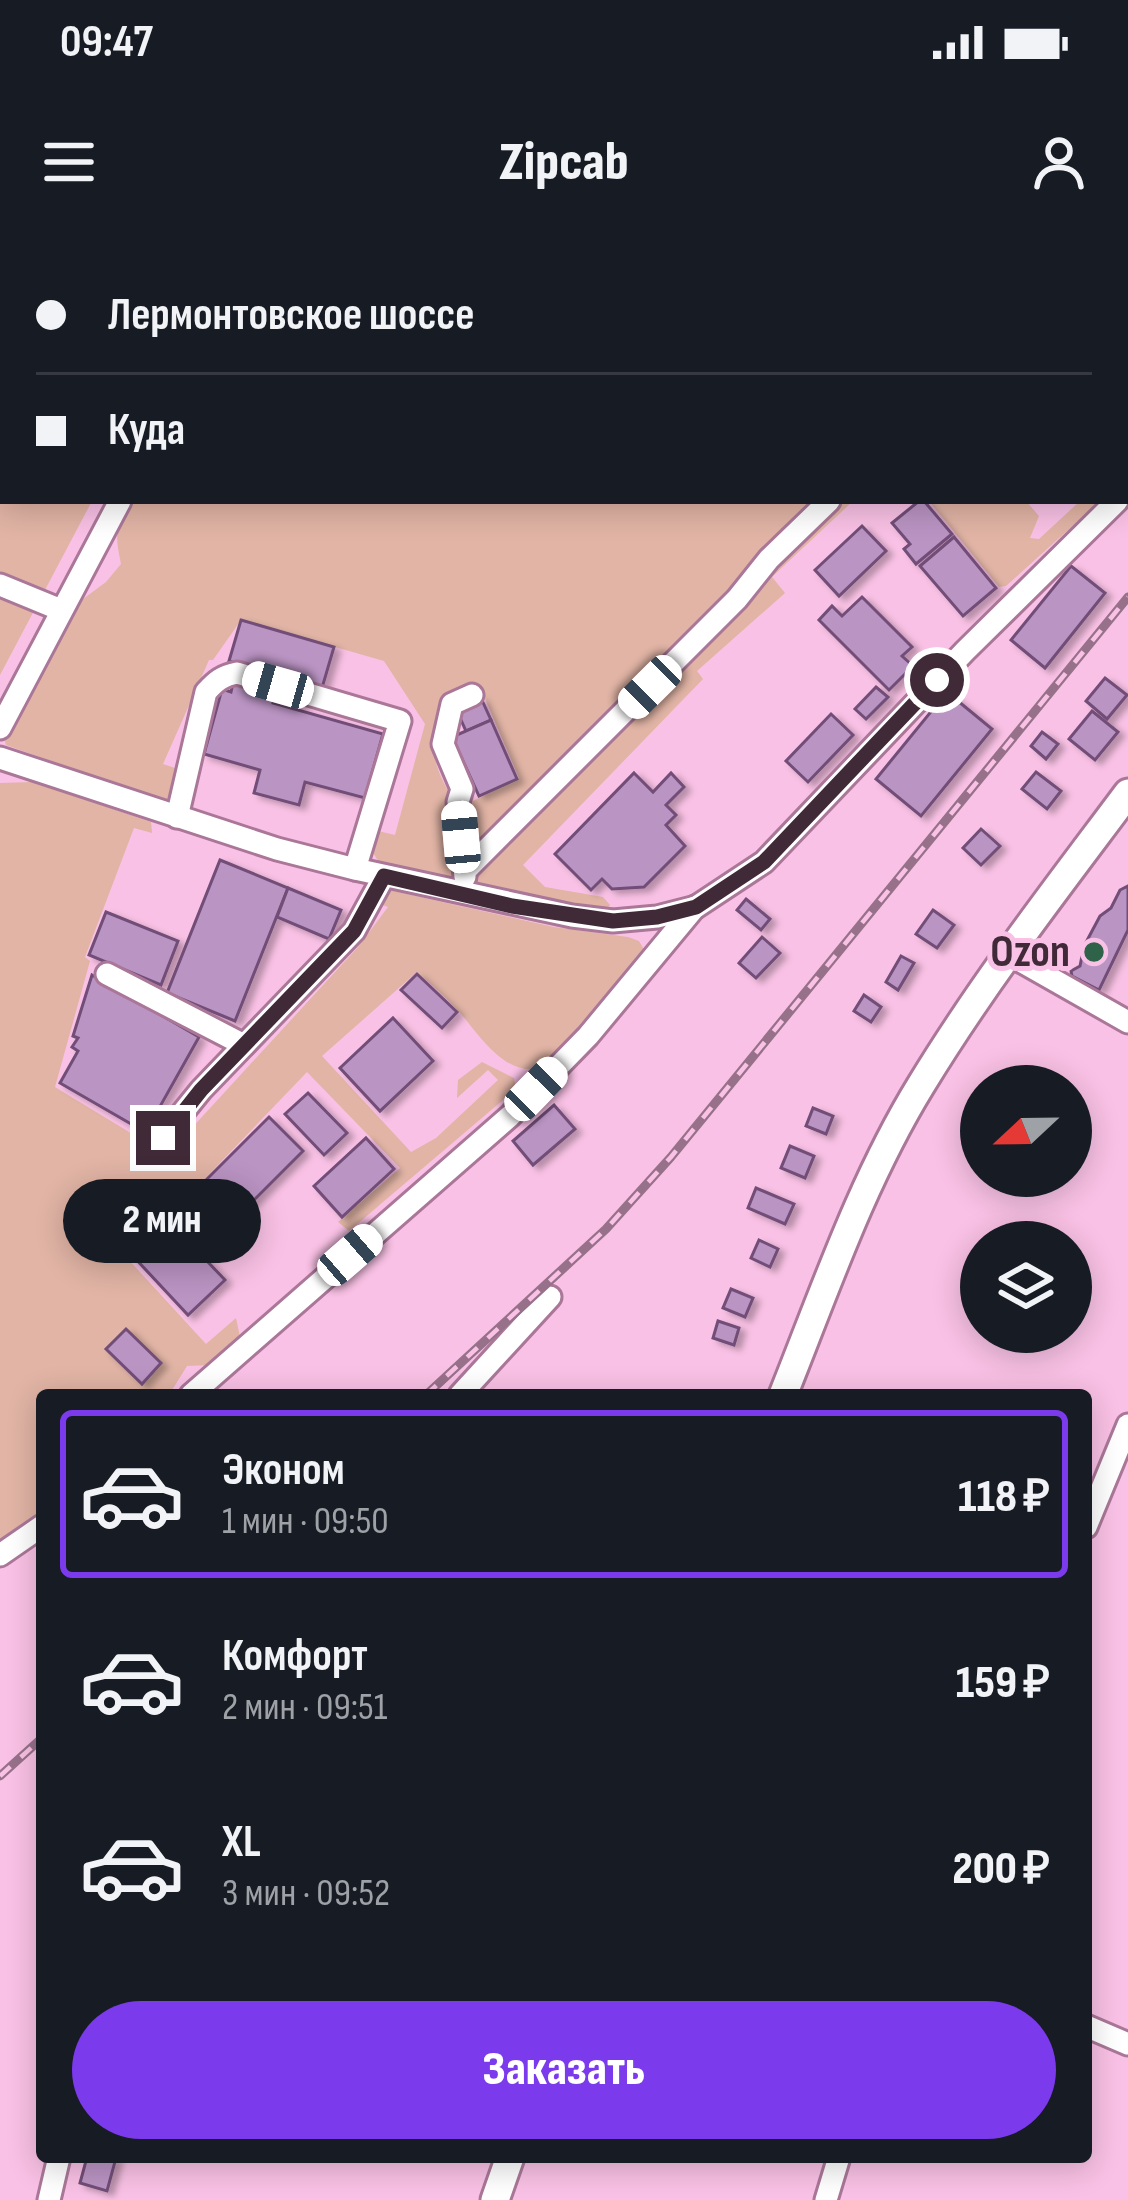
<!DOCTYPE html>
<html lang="ru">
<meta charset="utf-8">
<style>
body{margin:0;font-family:"Sofia Sans Condensed",sans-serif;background:#242831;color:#f1f3f6;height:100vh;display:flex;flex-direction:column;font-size:45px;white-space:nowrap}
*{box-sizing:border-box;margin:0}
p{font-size:39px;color:#9ea1a6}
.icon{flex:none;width:66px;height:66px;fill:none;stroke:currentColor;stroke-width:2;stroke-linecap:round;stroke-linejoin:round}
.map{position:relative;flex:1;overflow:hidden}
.side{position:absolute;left:36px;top:1149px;width:1056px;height:774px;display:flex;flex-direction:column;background:#171b24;border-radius:12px;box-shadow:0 6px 30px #0003}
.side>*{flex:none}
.hud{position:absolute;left:0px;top:0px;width:1128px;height:264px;box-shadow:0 6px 30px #0003;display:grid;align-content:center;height:264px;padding:0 36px;background:#171b24}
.needle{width:78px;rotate:248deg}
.controls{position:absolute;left:960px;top:825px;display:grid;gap:24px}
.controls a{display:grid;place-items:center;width:132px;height:132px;border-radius:50%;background:#171b24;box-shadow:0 6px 30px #0003;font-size:60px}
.end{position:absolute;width:54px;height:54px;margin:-27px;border:15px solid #402a38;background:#fff;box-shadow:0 0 0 6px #fff}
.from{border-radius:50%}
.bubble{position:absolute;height:84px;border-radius:42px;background:#171b24;box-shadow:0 6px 30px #0003;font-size:39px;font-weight:800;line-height:84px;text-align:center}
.car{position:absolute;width:36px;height:72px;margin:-36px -18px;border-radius:15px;box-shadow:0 0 9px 3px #0007;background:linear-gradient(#fff 24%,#345 0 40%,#fff 0 76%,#345 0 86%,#fff 0)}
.hud b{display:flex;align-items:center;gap:42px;height:114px;font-size:45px}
.hud b+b{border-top:3px solid #363941}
.hud i{width:30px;height:30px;background:#f1f3f6}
ul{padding:21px 0 0;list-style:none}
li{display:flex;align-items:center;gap:36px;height:168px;margin:0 24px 18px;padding:0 12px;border:6px solid transparent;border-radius:12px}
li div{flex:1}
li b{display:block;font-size:45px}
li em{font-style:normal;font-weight:800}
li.active{border-color:#7c3aed}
li>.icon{width:108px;height:108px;stroke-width:1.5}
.action{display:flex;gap:24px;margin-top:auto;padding:24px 36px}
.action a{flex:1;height:138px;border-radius:72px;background:#7c3aed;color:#fff;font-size:48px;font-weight:800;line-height:138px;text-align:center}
.status{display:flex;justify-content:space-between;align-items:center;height:84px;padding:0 60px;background:#171b24;direction:ltr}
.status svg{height:33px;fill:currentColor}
header{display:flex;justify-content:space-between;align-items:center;height:156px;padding:0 36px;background:#171b24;font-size:54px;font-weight:800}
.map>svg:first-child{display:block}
.green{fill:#e1b4a5}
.building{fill:#ba94c3;stroke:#714e78;stroke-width:3;filter:url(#shadow)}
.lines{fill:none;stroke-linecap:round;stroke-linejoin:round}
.minor-casing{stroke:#aa7798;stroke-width:27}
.major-casing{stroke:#aa7798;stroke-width:33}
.minor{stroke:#fff;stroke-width:21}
.major{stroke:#fff;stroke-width:27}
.rail-casing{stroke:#97718a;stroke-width:9}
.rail{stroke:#f9c1e5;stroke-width:4.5;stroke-dasharray:14;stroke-linecap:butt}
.route{stroke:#402a38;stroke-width:15}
.poi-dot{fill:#2e6349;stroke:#f9c1e5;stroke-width:4.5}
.labels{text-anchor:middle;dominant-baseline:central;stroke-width:10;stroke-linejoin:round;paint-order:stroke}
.poi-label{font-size:45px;font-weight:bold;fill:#402a38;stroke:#f9c1e5;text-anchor:end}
</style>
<div class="status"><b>09:47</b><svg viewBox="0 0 49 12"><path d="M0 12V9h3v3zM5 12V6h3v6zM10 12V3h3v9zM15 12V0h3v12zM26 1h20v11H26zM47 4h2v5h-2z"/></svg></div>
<header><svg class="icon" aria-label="menu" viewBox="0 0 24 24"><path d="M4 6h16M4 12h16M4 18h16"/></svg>Zipcab<svg class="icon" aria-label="person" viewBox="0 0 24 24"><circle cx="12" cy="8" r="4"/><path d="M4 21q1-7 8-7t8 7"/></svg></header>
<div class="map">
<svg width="1128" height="1960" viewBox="0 0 1128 1960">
<defs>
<filter id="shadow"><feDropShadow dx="6" dy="4" stdDeviation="3" flood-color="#0004"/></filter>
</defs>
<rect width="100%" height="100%" fill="#f9c1e5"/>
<g class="green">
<polygon points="0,0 306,0 3,3 3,261 92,261 0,435"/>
<polygon points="373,0 1128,0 1128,8 1125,11 1125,3 370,3"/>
<path d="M132 261H822L733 357 476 612 467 610 465 565 519 538 484 456 467 444C441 459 427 497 437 526 441 541 452 555 456 570 460 591 458 615 459 636L450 639 380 624 372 611 378 591 395 595 425 484 384 421 241 380 213 420H209L163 524 178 529 167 562 6 505 2 491 75 365 106 342 121 324C113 284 118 297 132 261Z"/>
<polygon points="837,261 853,261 772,337 785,353 697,431 703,439 523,625 545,647 603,657 610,665 607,669 479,649 473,641 478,626 683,421 753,357 772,321"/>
<polygon points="929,261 1026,261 1039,276 1030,298 1039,299 1080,261 1099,262 1006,346 999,347"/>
<path d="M34 542 151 582 152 593 134 588 85 717 90 721 55 847 167 915 358 707 388 667 380 664 389 650 554 687 628 697 639 701 646 713 643 721 539 828C506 837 479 795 461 774 448 759 432 745 417 732L322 816 411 912 436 898 498 840 488 830 457 858 458 840 482 822 514 838 516 849 349 991 338 982 400 928 307 832 128 1019 206 1104 236 1078 240 1097 212 1125 187 1126 169 1155H42V1278L0 1307V543Z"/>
</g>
<g class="building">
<polygon points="919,261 924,261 952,294 916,324 904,309 910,304 892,283"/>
<polygon points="862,286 886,311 839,356 815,330"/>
<polygon points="954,297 996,348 963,376 920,326"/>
<polygon points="1071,326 1105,353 1045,428 1011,400"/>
<polygon points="862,357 912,407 902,416 913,426 889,450 819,380 832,366 842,376"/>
<polygon points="241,380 334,407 322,448 229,421"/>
<polygon points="1105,438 1127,455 1107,479 1086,461"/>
<polygon points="234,439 276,451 273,463 383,494 365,558 305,542 299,565 254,553 260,530 204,514 222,449 231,452"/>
<polygon points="876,447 888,457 866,479 855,469"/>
<polygon points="947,452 992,489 921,576 876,539"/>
<polygon points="481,458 491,480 466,491 456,469"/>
<polygon points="1092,471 1118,492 1095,520 1069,499"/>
<polygon points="831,474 853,495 808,542 786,521"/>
<polygon points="491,480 517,539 479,556 452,497"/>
<polygon points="1042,492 1058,504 1046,519 1031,506"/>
<polygon points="1036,532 1061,551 1047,569 1022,549"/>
<polygon points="634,533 653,552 671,533 684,547 666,565 676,575 666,585 685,606 644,647 612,649 602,639 591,650 555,614"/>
<polygon points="981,589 1000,606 981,625 963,608"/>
<polygon points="220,620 288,648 235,781 167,753"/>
<polygon points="1128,646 1128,690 1099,750 1072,736 1071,731 1080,726 1084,706 1100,676 1111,668 1120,650"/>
<polygon points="288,648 341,670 329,699 277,677"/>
<polygon points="746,659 770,679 761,690 737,670"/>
<polygon points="933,670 954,685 937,708 916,694"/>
<polygon points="106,672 178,701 161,745 89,715"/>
<polygon points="762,697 780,713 756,738 739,723"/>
<polygon points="901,716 914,723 898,750 886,742"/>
<polygon points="417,734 457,772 442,788 401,750"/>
<polygon points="92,735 199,797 158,870 166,874 156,892 148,887 145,892 60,843 78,811 72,807 78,798 73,796"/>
<polygon points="864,755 881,767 871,782 854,771"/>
<polygon points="393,778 433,821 380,871 340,828"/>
<polygon points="308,853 347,893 324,915 285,874"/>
<polygon points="554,865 575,889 533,925 513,901"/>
<polygon points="813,868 833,876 826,894 806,886"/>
<polygon points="269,877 303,911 205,1009 171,975"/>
<polygon points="366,898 394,929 342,977 314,946"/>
<polygon points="790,906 814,916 805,938 781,928"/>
<polygon points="756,948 794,964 785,984 748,968"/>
<polygon points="168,980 225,1040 188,1075 132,1015"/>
<polygon points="759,1000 778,1009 770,1027 751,1018"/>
<polygon points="731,1049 753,1058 745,1077 723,1068"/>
<polygon points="718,1081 739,1088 734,1105 713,1098"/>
<polygon points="126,1089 161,1123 142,1144 106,1109"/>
<polygon points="87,1917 116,1918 107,1951 80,1943"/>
</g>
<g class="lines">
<defs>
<g id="minor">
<polyline points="306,3 307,0"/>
<polyline points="363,3 365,0"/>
<polyline points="1125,20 1128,17"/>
<polyline points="0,152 3,154"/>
<polyline points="0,345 61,370"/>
<polyline points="0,488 120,261"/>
<polyline points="0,518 277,609 355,629 572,676 613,681 657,677 696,667 764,622 965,411 1117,261"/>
<path d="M177 577 206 452C216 441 222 436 237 433L400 481 355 629"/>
<polyline points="465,631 737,359 769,319 829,261"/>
<polyline points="465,637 458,562 462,549 443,504 452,464 472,455"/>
<polyline points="1008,714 1128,782"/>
<polyline points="107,734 244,805"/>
<polyline points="162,898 201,850 354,691 384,636"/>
<polyline points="191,1155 510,876 588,796 695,667"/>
<polyline points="460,1155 550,1057"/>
<polyline points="1086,1287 1128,1185"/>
<polyline points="0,1315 42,1286"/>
<polyline points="1086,1786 1128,1804"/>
<polyline points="49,1960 59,1917"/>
<polyline points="826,1960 839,1917"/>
</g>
<g id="major">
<path d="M783 1155C825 1050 862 941 921 845 983 743 1057 648 1128 553"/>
<polyline points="495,1960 510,1917"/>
</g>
</defs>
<use href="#minor" class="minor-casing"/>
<use href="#major" class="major-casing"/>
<use href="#minor" class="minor"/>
<use href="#major" class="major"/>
<defs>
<g id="rail">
<polyline points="426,1155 606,989 671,917 1128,357"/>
<polyline points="0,1536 42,1498"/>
</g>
</defs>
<use href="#rail" class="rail-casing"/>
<use href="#rail" class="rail"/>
</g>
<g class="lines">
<polyline class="route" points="163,898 201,850 354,691 384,636 512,666 613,681 657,677 696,667 764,622 937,440"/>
</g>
<circle class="poi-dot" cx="1094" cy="712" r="12"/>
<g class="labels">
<g class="poi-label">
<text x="1070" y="712">Ozon</text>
</g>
</g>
</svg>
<div class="controls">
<a><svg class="needle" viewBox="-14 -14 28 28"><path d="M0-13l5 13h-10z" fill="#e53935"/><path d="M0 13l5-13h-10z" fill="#9ea1a6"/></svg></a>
<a><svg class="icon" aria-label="layers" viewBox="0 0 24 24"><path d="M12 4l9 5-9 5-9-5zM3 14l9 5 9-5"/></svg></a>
</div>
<i class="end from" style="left:937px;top:440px"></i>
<i class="end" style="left:163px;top:898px"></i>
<div class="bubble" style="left:63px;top:939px;width:198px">2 мин</div>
<i class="car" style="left:278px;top:445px;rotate:286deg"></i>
<i class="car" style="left:650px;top:447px;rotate:225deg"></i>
<i class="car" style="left:461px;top:597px;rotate:355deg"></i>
<i class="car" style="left:536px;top:849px;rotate:44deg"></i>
<i class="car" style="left:350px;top:1015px;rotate:49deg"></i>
<div class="hud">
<b><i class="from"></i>Лермонтовское шоссе</b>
<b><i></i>Куда</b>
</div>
<section class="side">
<ul>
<li class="active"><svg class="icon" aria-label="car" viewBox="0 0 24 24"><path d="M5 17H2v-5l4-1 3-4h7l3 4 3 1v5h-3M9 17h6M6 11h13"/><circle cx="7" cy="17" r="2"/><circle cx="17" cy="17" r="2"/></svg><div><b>Эконом</b><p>1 мин · 09:50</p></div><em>118 ₽</em></li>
<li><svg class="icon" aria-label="car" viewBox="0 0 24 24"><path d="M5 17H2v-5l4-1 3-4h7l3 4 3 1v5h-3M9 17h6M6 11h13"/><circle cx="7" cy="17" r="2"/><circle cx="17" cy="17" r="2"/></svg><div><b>Комфорт</b><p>2 мин · 09:51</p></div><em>159 ₽</em></li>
<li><svg class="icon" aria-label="car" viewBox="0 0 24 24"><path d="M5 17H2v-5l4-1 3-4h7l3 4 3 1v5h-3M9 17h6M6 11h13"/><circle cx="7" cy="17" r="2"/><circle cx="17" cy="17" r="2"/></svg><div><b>XL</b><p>3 мин · 09:52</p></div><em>200 ₽</em></li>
</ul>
<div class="action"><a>Заказать</a></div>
</section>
</div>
